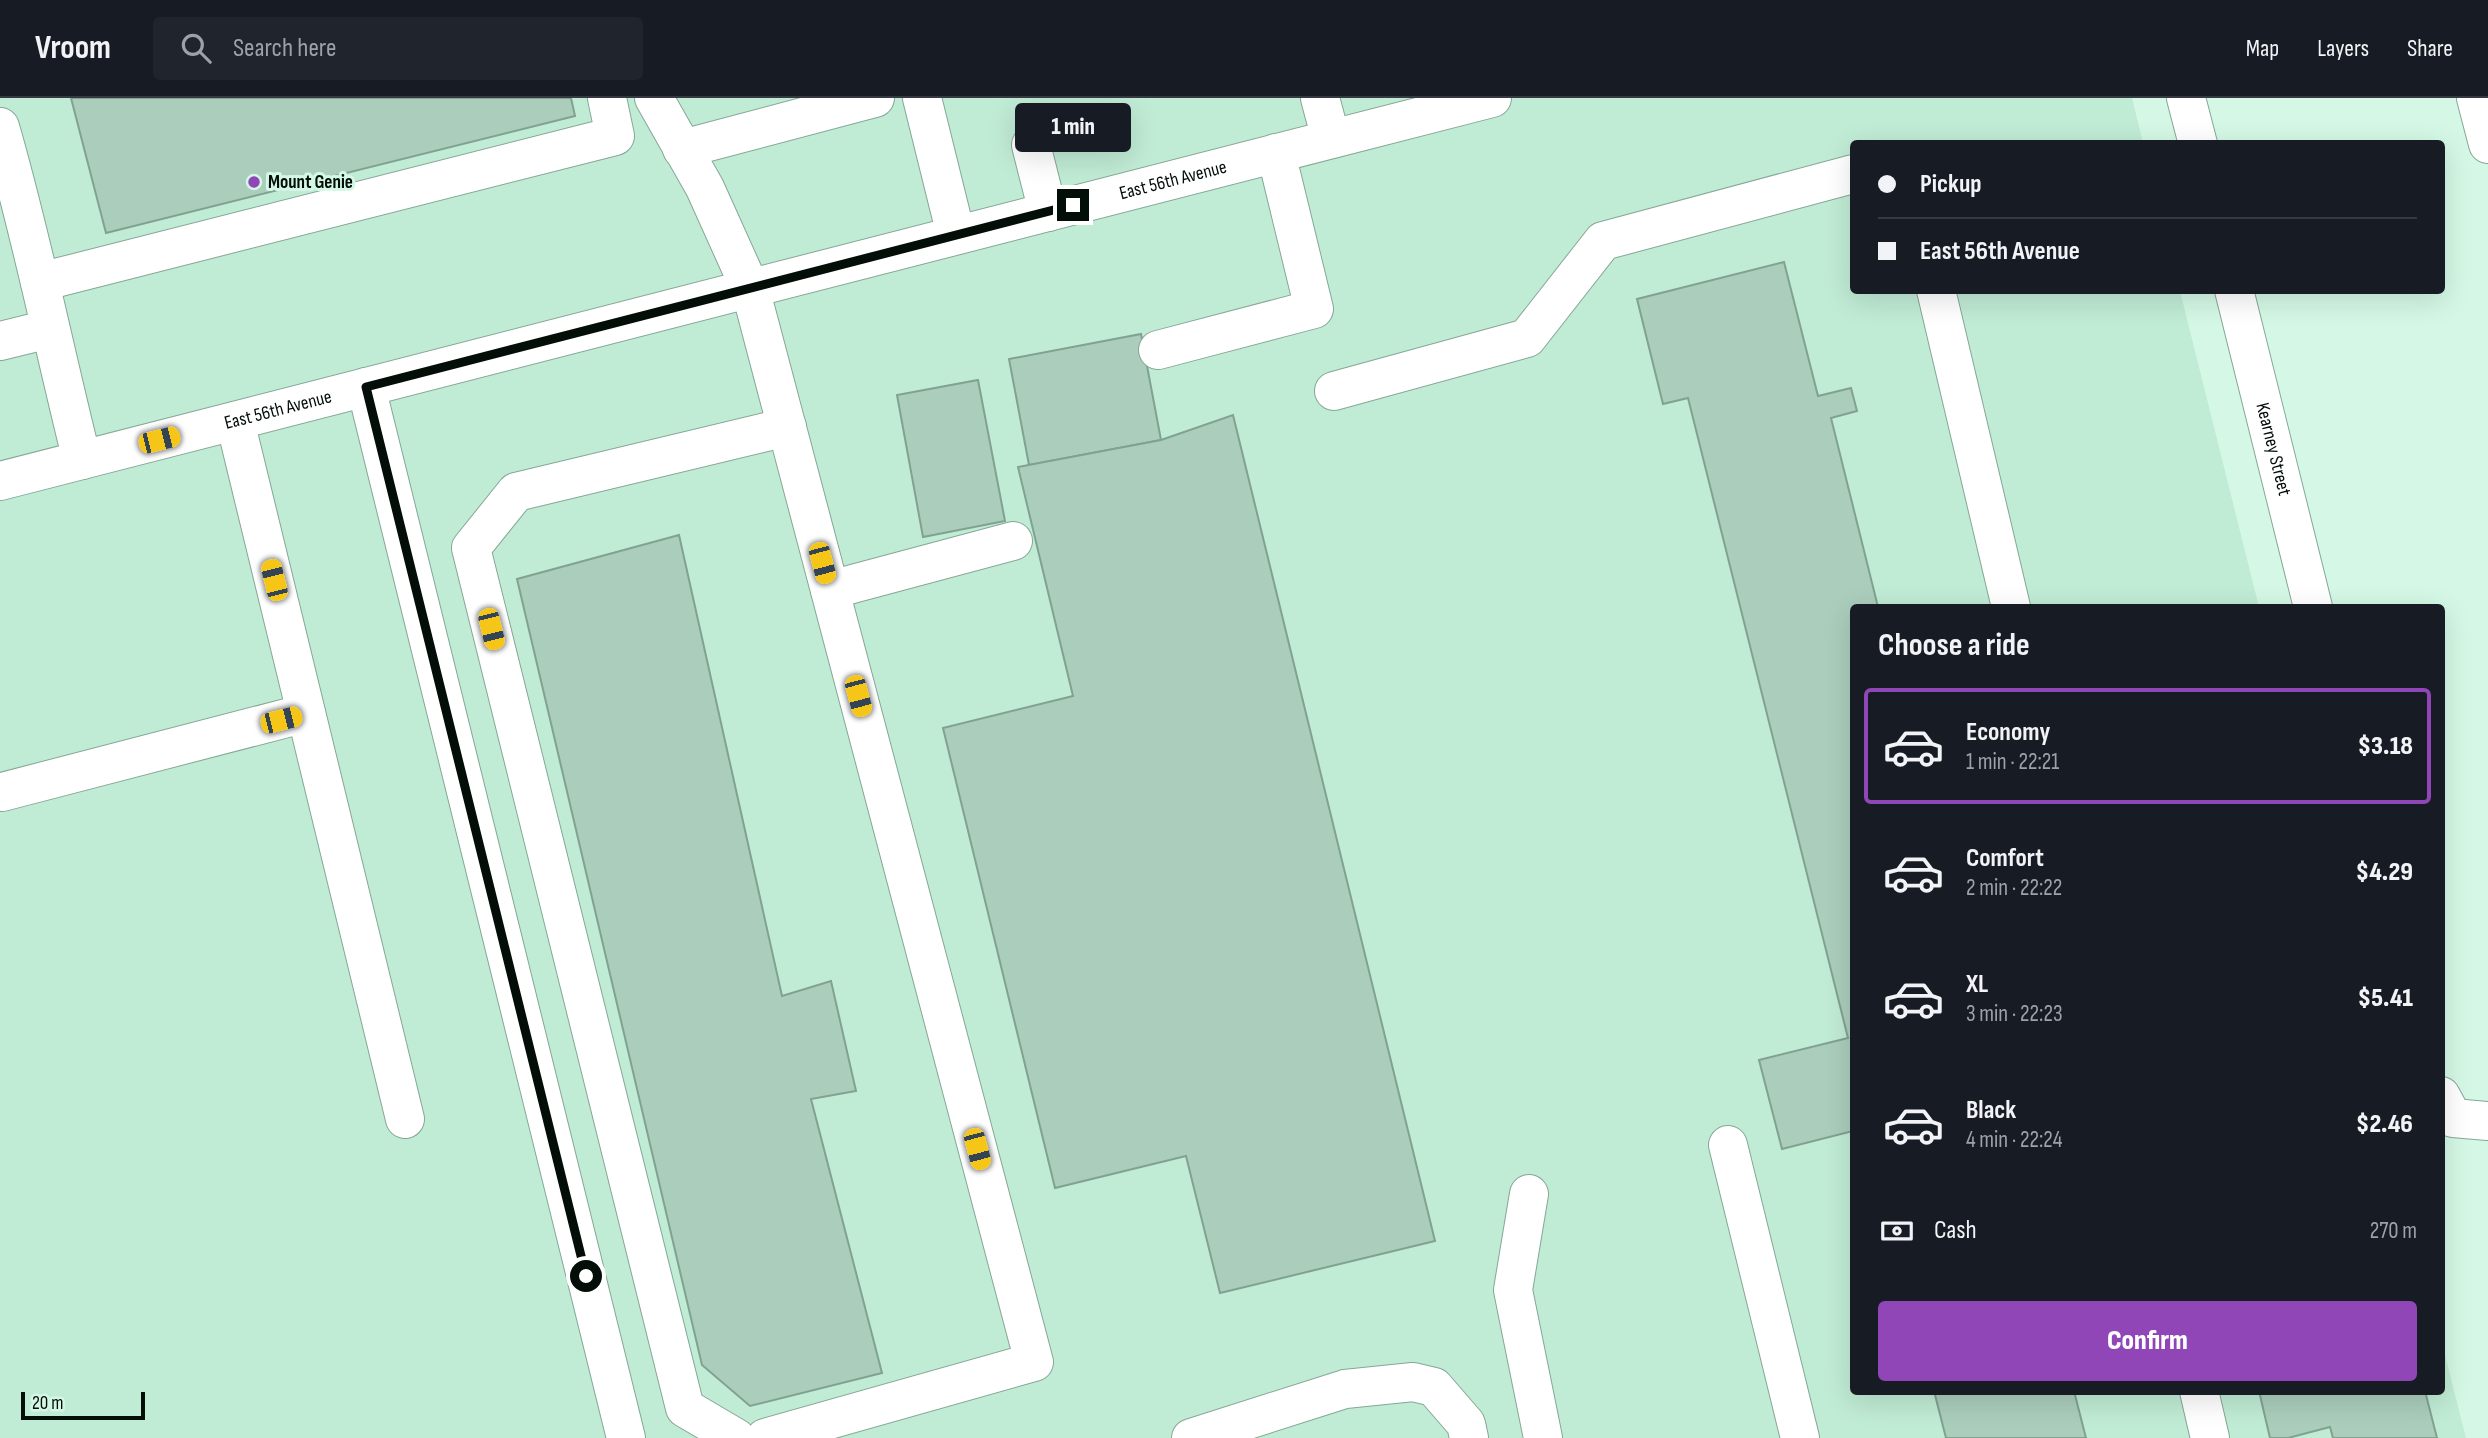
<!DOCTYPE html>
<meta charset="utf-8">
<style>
body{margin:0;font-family:"Sofia Sans Condensed",sans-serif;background:#20242c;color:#f1f3f6;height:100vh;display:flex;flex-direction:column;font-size:26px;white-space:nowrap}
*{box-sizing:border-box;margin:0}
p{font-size:23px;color:#9ea1a6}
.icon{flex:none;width:38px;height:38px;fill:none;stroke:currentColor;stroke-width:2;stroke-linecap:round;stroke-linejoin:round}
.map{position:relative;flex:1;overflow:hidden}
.sheet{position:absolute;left:1850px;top:506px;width:595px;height:791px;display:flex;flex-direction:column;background:#171b24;border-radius:7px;box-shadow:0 7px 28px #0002}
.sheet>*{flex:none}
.top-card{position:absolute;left:1850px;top:42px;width:595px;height:154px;border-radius:7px;box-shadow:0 7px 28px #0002;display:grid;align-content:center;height:154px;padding:0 28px;background:#171b24}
.scale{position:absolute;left:21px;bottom:18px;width:124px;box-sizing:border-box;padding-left:7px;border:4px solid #040e08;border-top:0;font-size:19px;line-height:24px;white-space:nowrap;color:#040e08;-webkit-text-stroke:5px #d4f8e5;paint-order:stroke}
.end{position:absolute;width:32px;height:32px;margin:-16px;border:9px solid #040e08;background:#fff;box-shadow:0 0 0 4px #fff}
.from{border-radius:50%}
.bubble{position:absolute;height:49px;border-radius:7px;background:#171b24;box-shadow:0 7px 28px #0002;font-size:23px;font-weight:800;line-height:49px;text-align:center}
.car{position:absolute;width:21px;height:42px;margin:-21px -10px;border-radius:9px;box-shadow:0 0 5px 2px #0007;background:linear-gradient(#f5c518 24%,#345 0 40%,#f5c518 0 76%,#345 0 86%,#f5c518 0)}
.top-card b{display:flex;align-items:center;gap:24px;height:66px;font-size:26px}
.top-card b+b{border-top:2px solid #363941}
.top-card i{width:18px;height:18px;background:#f1f3f6}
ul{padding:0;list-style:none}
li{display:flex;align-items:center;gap:21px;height:116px;margin:0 14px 10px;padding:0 14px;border:4px solid transparent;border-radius:7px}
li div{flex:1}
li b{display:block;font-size:26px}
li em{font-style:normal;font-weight:800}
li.active{border-color:#9146b8}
li>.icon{width:63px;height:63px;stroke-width:1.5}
h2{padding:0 28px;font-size:32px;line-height:84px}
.pay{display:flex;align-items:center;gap:18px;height:77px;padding:0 28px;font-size:26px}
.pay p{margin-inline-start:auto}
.cta{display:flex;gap:14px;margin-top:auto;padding:14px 28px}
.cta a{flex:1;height:80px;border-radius:7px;background:#9146b8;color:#fff;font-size:28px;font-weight:800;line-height:80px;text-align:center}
header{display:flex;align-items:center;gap:42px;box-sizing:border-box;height:98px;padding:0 35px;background:#171b24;border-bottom:2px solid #363941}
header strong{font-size:33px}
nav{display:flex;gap:38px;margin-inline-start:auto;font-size:24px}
.search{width:490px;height:63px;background:#20242c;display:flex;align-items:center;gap:18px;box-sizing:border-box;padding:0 24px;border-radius:7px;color:#9ea1a6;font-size:26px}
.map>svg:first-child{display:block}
.built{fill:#c0ebd5}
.building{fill:#abcdbb;stroke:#81a290;stroke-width:2}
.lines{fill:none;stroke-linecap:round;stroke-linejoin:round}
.minor-casing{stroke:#86a796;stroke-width:40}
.major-casing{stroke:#86a796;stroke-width:40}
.minor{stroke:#fff;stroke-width:38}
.major{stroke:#fff;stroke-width:38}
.route{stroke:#040e08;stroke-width:9}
.poi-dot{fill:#9146b8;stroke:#d4f8e5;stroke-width:2.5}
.labels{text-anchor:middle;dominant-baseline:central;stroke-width:6;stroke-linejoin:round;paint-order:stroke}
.street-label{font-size:19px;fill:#040e08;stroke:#d4f8e5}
.poi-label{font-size:19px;font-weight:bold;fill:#040e08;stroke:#d4f8e5;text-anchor:start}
</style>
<header>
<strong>Vroom</strong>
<div class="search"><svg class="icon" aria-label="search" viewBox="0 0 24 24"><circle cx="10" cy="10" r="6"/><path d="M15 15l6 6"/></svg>Search here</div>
<nav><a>Map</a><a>Layers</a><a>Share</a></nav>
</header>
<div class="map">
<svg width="2488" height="1340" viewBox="0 0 2488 1340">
<rect width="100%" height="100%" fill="#d4f8e5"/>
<polygon class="built" points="0,0 2132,0 2143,45 1853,46 1853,192 2180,193 2259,509 1853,509 1853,1293 2441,1293 2441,1241 2466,1340 0,1340"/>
<g class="building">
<polygon points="71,0 571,0 575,18 106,135"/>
<polygon points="1784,164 1818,298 1851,290 1857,313 1831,320 1878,509 1853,509 1853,1033 1782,1051 1759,962 1848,940 1688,300 1663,306 1637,201"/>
<polygon points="1141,236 1161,342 1029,367 1009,261"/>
<polygon points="978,282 1005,423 923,439 897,297"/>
<polygon points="1233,317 1435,1143 1220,1195 1186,1058 1055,1090 943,630 1073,598 1018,369 1161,342"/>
<polygon points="679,437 782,898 831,883 856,993 811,1001 882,1275 750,1308 702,1267 517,481"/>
<polygon points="1934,1293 2074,1293 2086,1340 1946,1340"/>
<polygon points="2259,1293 2425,1293 2437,1340 2333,1340 2330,1329 2288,1340 2270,1340"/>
</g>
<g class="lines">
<defs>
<g id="minor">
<polyline points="654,0 705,90 750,190 1034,1264 765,1340"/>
<polyline points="922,0 956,137"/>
<polyline points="1320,0 1331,41"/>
<polyline points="2186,0 2198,46"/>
<polyline points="2476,0 2488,46"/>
<path d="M0 29C32 139 54 251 82 362"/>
<polyline points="1031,47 1048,114"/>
<polyline points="682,51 875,0"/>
<polyline points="40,184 615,38 607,0"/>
<polyline points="1936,192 2011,509"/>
<path id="s1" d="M2234 192 2313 509"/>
<polyline points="0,243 49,231"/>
<polyline points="1158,252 1314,211 1276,55"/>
<polyline points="366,289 626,1340"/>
<polyline points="1334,293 1527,240 1603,143 1853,76"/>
<polyline points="235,323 405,1021"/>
<polyline points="830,492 1013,443"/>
<polyline points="2,694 306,615"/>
<polyline points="2441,998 2453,1020 2488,1023"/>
<polyline points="1728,1047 1800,1340"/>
<polyline points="1529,1096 1513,1192 1543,1340"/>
<polyline points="2199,1293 2210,1340"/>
<polyline points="736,1340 685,1310 471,450 516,394 787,329"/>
<polyline points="1191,1340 1345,1291 1413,1284 1434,1289 1466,1326 1469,1340"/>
</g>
<g id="major">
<path id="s2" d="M0 383 1492 0"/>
</g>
</defs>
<use href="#minor" class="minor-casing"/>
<use href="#major" class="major-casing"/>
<use href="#minor" class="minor"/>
<use href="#major" class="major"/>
</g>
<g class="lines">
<polyline class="route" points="586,1178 366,289 1073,107"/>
</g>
<circle class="poi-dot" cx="254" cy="84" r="7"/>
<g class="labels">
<g class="street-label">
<text stroke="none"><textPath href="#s2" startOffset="1211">East 56th Avenue</textPath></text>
<text stroke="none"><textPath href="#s2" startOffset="287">East 56th Avenue</textPath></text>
<text stroke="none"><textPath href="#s1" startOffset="164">Kearney Street</textPath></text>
</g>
<g class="poi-label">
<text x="268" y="84">Mount Genie</text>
</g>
</g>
</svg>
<div class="scale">20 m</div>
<i class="end from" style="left:586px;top:1178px"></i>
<i class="end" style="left:1073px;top:107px"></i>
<div class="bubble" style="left:1015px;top:5px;width:116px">1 min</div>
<i class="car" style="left:159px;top:342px;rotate:76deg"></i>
<i class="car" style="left:822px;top:465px;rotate:165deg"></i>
<i class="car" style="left:274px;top:482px;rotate:346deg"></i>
<i class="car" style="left:491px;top:531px;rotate:166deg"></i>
<i class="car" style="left:858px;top:598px;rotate:165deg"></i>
<i class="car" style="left:281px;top:622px;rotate:76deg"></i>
<i class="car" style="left:977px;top:1051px;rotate:165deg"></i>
<div class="top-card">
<b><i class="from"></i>Pickup</b>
<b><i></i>East 56th Avenue</b>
</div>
<section class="sheet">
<h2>Choose a ride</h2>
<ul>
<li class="active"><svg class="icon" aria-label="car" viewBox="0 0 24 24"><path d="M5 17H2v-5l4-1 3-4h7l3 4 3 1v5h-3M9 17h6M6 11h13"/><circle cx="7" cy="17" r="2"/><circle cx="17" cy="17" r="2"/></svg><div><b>Economy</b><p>1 min · 22:21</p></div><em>$3.18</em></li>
<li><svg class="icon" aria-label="car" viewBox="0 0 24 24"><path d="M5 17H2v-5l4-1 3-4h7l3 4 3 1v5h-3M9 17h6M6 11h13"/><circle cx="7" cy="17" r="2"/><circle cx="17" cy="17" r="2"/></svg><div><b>Comfort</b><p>2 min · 22:22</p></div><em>$4.29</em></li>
<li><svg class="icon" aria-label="car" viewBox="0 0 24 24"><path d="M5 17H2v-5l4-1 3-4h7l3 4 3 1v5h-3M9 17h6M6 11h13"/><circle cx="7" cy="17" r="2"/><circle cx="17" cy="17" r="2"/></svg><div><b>XL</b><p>3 min · 22:23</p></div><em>$5.41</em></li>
<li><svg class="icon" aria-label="car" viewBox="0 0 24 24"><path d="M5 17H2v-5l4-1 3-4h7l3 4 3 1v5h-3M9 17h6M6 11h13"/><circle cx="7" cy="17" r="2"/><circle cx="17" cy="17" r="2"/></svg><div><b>Black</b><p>4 min · 22:24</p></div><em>$2.46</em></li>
</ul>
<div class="pay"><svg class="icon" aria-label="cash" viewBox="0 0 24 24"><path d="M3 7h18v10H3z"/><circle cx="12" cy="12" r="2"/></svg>Cash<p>270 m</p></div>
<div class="cta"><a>Confirm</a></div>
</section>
</div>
